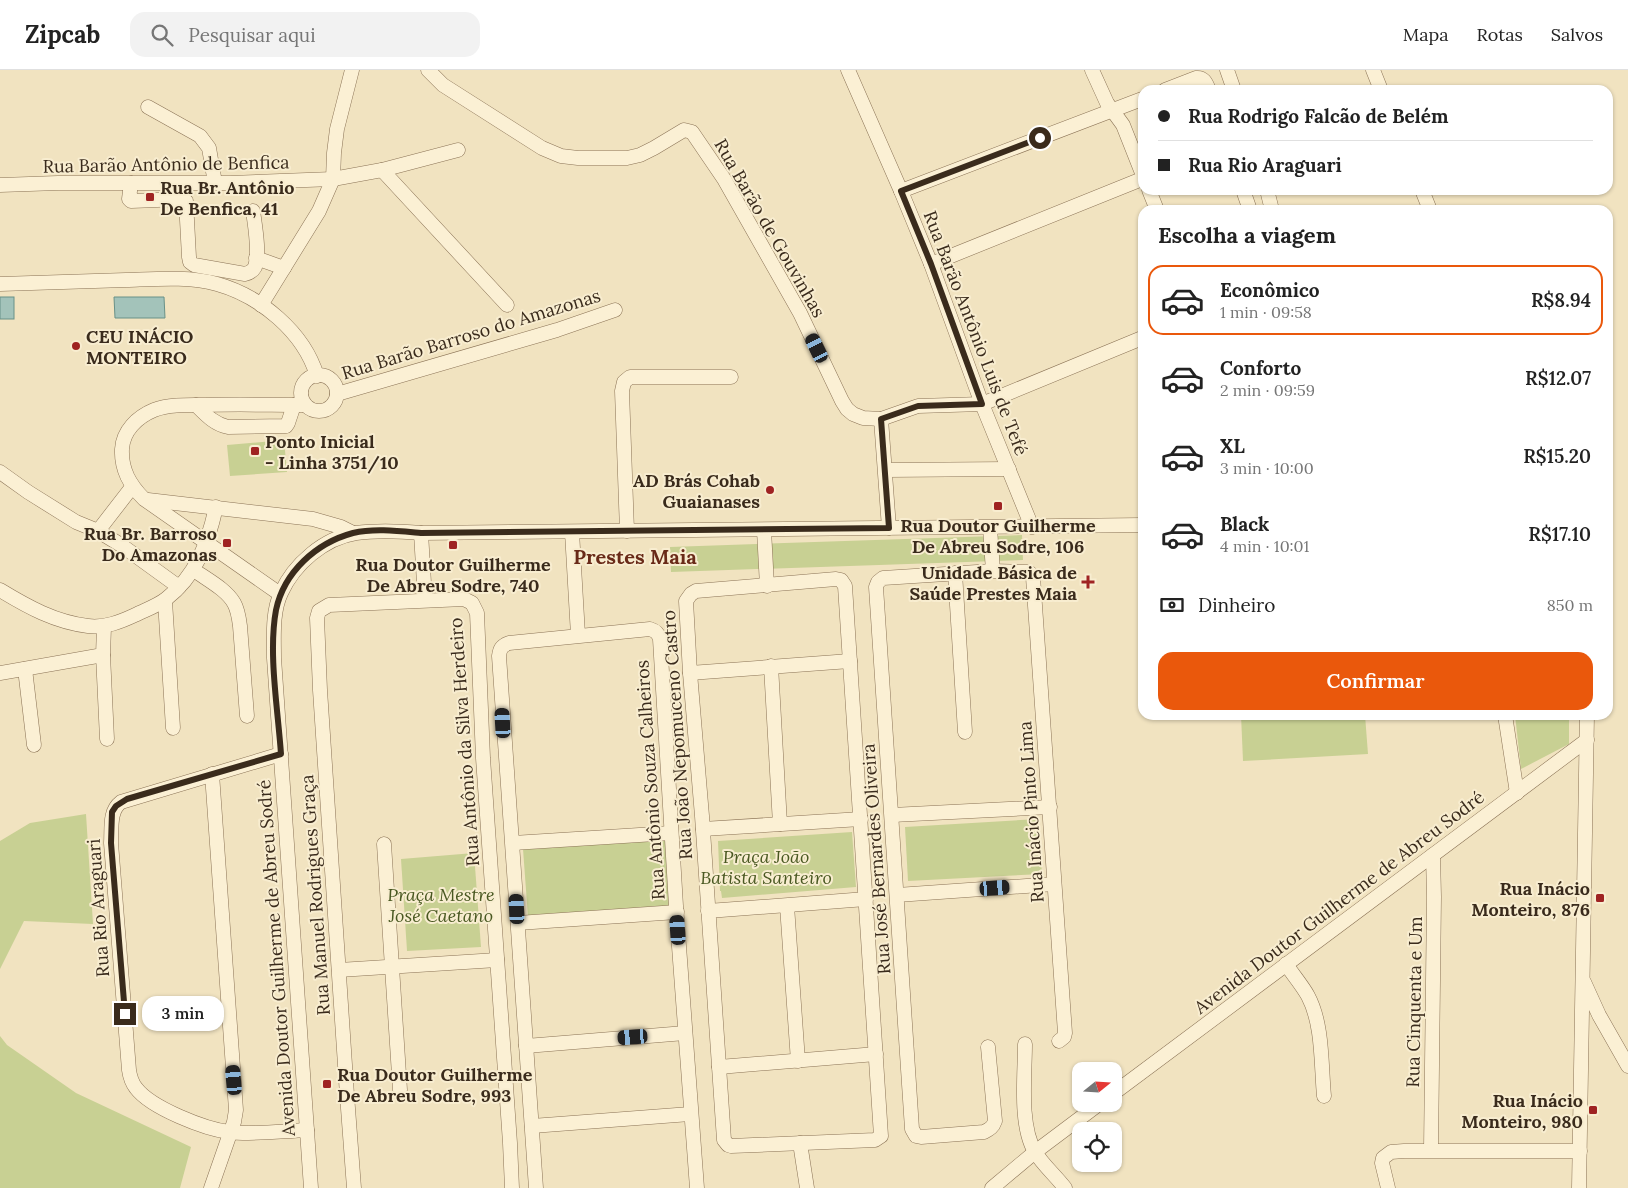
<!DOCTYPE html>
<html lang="pt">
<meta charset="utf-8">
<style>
body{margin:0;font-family:Lora,serif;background:#f2f2f2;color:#222;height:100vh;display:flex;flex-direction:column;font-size:19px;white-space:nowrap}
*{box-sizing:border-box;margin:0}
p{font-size:16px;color:#767676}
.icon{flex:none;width:28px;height:28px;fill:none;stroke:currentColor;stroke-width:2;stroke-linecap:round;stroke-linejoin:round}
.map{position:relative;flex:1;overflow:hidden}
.panel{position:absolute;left:1138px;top:135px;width:475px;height:515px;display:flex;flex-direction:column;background:#fff;border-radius:15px;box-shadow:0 1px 4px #0004}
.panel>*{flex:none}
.banner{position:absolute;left:1138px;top:15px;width:475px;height:110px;border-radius:15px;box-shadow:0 1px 4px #0004;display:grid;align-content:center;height:110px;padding:0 20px;background:#fff}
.needle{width:32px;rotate:72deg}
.tools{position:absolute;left:1072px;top:992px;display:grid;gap:10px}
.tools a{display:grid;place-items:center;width:50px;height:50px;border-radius:10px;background:#fff;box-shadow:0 1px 4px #0004;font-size:25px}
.end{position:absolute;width:22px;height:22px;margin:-11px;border:6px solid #3a2b1c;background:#fff;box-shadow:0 0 0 2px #fff}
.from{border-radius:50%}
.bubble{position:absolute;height:35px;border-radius:15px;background:#fff;box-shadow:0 1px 4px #0004;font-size:16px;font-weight:600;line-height:35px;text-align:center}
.car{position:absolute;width:15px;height:30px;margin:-15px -8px;border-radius:6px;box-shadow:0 0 4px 1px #0007;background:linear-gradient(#222 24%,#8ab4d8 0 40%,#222 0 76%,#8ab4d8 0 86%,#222 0)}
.banner b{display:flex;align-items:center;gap:18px;height:48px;font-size:19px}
.banner b+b{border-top:1px solid #e0e0e0}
.banner i{width:12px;height:12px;background:#222}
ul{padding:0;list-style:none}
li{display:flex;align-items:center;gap:15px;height:70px;margin:0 10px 8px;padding:0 10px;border:2px solid transparent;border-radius:15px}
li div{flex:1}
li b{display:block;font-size:19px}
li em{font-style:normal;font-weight:600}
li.on{border-color:#ea580c}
li>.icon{width:45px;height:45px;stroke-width:1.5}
h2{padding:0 20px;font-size:22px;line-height:60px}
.pay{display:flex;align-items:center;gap:12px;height:55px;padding:0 20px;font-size:19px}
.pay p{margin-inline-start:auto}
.button{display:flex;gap:10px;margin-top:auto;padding:10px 20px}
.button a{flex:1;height:58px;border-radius:15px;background:#ea580c;color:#fff;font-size:20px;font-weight:600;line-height:58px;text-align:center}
header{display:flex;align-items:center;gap:30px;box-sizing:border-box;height:70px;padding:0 25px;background:#fff;border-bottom:1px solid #e0e0e0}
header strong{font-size:24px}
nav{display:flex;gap:28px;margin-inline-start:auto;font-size:18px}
.search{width:350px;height:45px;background:#f2f2f2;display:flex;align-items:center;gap:12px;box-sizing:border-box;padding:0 18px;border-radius:15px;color:#767676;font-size:19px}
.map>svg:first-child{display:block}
.green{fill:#c8d093}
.water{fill:#a3c3ba;stroke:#699188}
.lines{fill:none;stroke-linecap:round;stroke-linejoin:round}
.minor-casing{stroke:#8b7356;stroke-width:15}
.minor{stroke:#fbf0d4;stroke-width:14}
.route{stroke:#3a2b1c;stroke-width:6}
.poi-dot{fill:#9f2322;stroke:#f8edd0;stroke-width:2}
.labels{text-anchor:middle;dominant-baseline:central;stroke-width:4;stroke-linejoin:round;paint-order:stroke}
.street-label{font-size:18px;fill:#3a2b1c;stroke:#f8edd0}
.poi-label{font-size:18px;font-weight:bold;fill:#3a2b1c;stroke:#f8edd0;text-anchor:end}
.park-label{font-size:18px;font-style:italic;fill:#495821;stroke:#f8edd0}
.quarter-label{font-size:20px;font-weight:bold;fill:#692a18;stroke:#f8edd0}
</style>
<header>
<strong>Zipcab</strong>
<div class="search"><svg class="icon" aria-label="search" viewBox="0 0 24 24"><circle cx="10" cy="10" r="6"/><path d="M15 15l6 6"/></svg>Pesquisar aqui</div>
<nav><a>Mapa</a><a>Rotas</a><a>Salvos</a></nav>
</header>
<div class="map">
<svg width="1628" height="1118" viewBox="0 0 1628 1118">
<rect width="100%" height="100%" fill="#f1e3c0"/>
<g class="green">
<polygon points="284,370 287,402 230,406 227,375"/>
<polygon points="1022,465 1023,490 671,502 670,477"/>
<polygon points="1241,645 1365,645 1368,684 1243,691"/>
<polygon points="1515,645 1569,645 1569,674 1521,699"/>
<polygon points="86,744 93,854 24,851 0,899 0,771 30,753"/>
<polygon points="1038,749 1042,804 908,811 905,757"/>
<polygon points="852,762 856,817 722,828 721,821 720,821 718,771"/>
<polygon points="666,769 671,836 528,847 523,779"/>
<polygon points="474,783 481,877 407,881 401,789"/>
<polygon points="0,966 7,975 76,1023 191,1077 180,1118 0,1118"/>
</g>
<g class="water">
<rect x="0" y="227" width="14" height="22"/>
<polygon points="114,227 164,227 165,248 115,248"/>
</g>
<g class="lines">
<defs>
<g id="minor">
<polyline points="428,0 443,15 542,78 561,86 578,88 627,88 640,85 654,78 684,60 692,62 724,109 800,243 842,331 847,339 853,344 863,348 881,349 918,336 982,334 1142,268"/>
<polyline points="848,0 901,121 931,194 982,334 1032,457"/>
<polyline points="1092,0 1107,33 1123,55 1142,103"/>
<polyline points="1227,0 1234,20"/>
<polyline points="1373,0 1381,20"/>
<path d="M1165 20 1196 8C1204 7 1206 13 1209 20"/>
<polyline points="148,37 200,66 209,78 215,113"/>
<polyline points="382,100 507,235"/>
<path d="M131 113 129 129 131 131 183 129 186 131 189 187 190 192 194 195 245 204C249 203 253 201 255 197 260 183 255 156 253 141"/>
<polyline points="0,115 58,113 231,113 333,109 382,100 458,80"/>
<polyline points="1149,120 1157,140"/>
<polyline points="1243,120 1250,140"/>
<polyline points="1267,120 1272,140"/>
<polyline points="1422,120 1430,140"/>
<polyline points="901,121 1142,29"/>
<polyline points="256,188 284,198"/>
<polyline points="931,194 1142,109"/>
<path d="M0 214C42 213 84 211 126 210 156 209 188 206 217 214 260 226 304 262 317 306"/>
<polyline points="261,235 319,141 333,109 334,83 337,59 352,0"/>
<circle cx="319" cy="323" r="18"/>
<polyline points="337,324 557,260 615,240"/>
<path d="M196 335C206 345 214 354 228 357L286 356 288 353 294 335"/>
<polyline points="881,349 889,458"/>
<polyline points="886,400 1009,399"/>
<polyline points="0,402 28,422 76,452 98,461 121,475 179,517"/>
<polyline points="148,430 313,449 341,457 353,463"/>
<polyline points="990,458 993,501"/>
<polyline points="764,460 767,516"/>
<polyline points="98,461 132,417"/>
<polyline points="627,461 622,321 624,312 630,307 731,307"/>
<polyline points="572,462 578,565"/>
<polyline points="421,463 425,530"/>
<path d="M194 500C206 509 226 519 234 533 238 540 239 548 240 556L247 646"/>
<polyline points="955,503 965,662"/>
<polygon points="836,509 841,510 845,516 881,1066 875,1070 731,1076 728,1075 724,1070 702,746 690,603 686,531 691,524 696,521"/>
<path d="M0 520C28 537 55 552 88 556 105 558 120 552 135 545 145 540 157 536 166 529 196 506 208 473 216 437"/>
<path d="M280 524 144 429C130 415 121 400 122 379 123 361 137 347 154 340 169 334 190 335 206 335 239 334 272 335 305 335"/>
<polyline points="165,531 173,658"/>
<polyline points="103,585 107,669"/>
<polyline points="771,596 780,754"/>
<polyline points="25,599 34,675"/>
<polyline points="0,603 103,585 104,557"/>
<polyline points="690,603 850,591"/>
<polyline points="1505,645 1517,723"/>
<path d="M281 684 121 732C109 741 112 758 111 773L129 1000C130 1007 132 1013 136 1018 151 1038 205 1059 229 1062 254 1065 282 1061 307 1060"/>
<polyline points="892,745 1050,737"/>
<polyline points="703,759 861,749"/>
<polyline points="513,773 671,763"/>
<polyline points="384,774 400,1020"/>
<polyline points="897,825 1054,814"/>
<polyline points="787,836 798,991"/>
<polyline points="708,841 866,829"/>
<polyline points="518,853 677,842"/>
<path d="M1286 894C1293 905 1302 915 1308 926 1323 954 1321 994 1324 1026"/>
<polyline points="339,900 497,890"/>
<polyline points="1584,912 1599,945 1628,996"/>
<path d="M1025 974C1025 1005 1019 1055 1035 1082 1043 1095 1056 1106 1065 1118"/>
<polyline points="526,976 685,963"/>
<path d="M988 977 995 1051C993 1057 990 1059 984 1062L921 1067 916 1066 912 1059 876 517 878 512 883 508 993 501 1027 502 1030 503 1033 507 1065 963 1064 967 1059 971"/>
<polyline points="719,997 876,984"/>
<polyline points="1114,1023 1587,670"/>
<polyline points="532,1056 690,1044"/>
<polyline points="800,1073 807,1118"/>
<polyline points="1431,1080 1434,827 1433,785"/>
<polyline points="211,1118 234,1052 236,1040 212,704"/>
<path d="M311 1118 274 588C274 567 272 542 281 523 294 494 324 468 356 463 377 460 400 461 421 463L1142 455"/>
<polyline points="354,1118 347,1025 320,620 317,548 319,541 329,535 464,529 472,533 477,543 483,688 510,1073 512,1118"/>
<path d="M536 1118 499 586C500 579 501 576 509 573L650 559C656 561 658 563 660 569L676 836 697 1118"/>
<polyline points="992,1118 1035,1082 1099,1034"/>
<polyline points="1388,1118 1382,1093 1383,1088 1391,1082 1404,1081 1580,1081"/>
<polyline points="1579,1118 1587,645"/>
</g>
</defs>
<use href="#minor" class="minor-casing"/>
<use href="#minor" class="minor"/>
</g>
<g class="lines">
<path class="route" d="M125 944 111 773 112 742 116 736 127 729 281 684C278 640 268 583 276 540 284 502 316 473 353 463 374 458 399 461 421 463L889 458 881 349 918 336 982 334 931 194 901 121 1040 68"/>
</g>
<g class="poi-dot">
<rect x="145" y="122" width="10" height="10" rx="2.5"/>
<circle cx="76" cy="276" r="5"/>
<rect x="250" y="376" width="10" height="10" rx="2.5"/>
<circle cx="770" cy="420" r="5"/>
<rect x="993" y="431" width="10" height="10" rx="2.5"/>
<rect x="222" y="468" width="10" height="10" rx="2.5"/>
<rect x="448" y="470" width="10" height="10" rx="2.5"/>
<path d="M1085.5 504.5h5v5h5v5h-5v5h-5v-5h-5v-5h5z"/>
<rect x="1595" y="823" width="10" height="10" rx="2.5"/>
<rect x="322" y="1009" width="10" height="10" rx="2.5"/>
<rect x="1588" y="1035" width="10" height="10" rx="2.5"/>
</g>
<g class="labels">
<g class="street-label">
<text transform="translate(166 94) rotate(-1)">Rua Barão Antônio de Benfica</text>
<text transform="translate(770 158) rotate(60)">Rua Barão de Gouvinhas</text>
<text transform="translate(976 263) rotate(69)">Rua Barão Antônio Luis de Tefé</text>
<text transform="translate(471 264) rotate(-17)">Rua Barão Barroso do Amazonas</text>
<text transform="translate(677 665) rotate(-94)">Rua João Nepomuceno Castro</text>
<text transform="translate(464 672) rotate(-94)">Rua Antônio da Silva Herdeiro</text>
<text transform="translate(650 710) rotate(-94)">Rua Antônio Souza Calheiros</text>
<text transform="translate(1031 742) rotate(-94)">Rua Inácio Pinto Lima</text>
<text transform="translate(876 789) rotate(-94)">Rua José Bernardes Oliveira</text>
<text transform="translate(315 825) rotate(-94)">Rua Manuel Rodrigues Graça</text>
<text transform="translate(1339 832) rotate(-37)">Avenida Doutor Guilherme de Abreu Sodré</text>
<text transform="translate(98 838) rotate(-94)">Rua Rio Araguari</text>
<text transform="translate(276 888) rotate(-94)">Avenida Doutor Guilherme de Abreu Sodré</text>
<text transform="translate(1414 932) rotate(-89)">Rua Cinquenta e Um</text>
</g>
<g class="poi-label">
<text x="160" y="117" text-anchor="start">Rua Br. Antônio<tspan x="160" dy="21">De Benfica, 41</tspan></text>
<text x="86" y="266" text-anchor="start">CEU INÁCIO<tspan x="86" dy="21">MONTEIRO</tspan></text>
<text x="265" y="371" text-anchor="start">Ponto Inicial<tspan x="265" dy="21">- Linha 3751/10</tspan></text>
<text x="760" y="410">AD Brás Cohab<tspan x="760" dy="21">Guaianases</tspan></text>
<text x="998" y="455" text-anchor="middle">Rua Doutor Guilherme<tspan x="998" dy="21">De Abreu Sodre, 106</tspan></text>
<text x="217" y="463">Rua Br. Barroso<tspan x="217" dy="21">Do Amazonas</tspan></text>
<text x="453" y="494" text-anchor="middle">Rua Doutor Guilherme<tspan x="453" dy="21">De Abreu Sodre, 740</tspan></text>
<text x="1077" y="502">Unidade Básica de<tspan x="1077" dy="21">Saúde Prestes Maia</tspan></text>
<text x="1590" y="818">Rua Inácio<tspan x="1590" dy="21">Monteiro, 876</tspan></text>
<text x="337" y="1004" text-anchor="start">Rua Doutor Guilherme<tspan x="337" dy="21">De Abreu Sodre, 993</tspan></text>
<text x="1583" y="1030">Rua Inácio<tspan x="1583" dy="21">Monteiro, 980</tspan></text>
</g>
<g class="park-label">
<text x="766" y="786">Praça João<tspan x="766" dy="21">Batista Santeiro</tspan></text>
<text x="441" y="824">Praça Mestre<tspan x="441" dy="21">José Caetano</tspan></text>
</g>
<g class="quarter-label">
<text x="635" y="486">Prestes Maia</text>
</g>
</g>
</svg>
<div class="tools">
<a><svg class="needle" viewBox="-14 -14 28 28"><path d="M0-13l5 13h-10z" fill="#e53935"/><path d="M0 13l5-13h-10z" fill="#767676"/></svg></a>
<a><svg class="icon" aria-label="locate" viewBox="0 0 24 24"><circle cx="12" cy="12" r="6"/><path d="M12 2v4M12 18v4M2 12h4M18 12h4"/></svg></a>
</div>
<i class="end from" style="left:1040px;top:68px"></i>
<i class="end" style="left:125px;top:944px"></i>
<div class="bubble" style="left:142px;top:926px;width:82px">3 min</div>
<i class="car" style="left:817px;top:278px;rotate:334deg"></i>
<i class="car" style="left:503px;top:653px;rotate:357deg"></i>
<i class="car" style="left:995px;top:818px;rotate:86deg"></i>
<i class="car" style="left:517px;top:839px;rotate:357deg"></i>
<i class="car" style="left:678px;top:860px;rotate:356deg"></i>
<i class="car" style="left:633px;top:967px;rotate:266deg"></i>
<i class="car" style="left:234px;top:1010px;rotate:355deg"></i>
<div class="banner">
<b><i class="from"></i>Rua Rodrigo Falcão de Belém</b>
<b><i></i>Rua Rio Araguari</b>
</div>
<section class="panel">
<h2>Escolha a viagem</h2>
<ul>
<li class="on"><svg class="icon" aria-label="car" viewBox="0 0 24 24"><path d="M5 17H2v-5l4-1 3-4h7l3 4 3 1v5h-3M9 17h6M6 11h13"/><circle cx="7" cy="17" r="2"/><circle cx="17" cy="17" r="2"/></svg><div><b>Econômico</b><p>1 min · 09:58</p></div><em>R$8.94</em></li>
<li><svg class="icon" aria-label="car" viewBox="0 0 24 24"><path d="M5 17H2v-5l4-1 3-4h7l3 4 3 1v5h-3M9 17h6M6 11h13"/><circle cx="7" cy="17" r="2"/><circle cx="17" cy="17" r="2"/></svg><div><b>Conforto</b><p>2 min · 09:59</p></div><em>R$12.07</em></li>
<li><svg class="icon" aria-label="car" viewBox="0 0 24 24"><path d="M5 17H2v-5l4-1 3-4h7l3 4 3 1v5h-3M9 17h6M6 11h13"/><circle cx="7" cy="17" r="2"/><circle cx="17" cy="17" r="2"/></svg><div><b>XL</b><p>3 min · 10:00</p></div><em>R$15.20</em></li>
<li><svg class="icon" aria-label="car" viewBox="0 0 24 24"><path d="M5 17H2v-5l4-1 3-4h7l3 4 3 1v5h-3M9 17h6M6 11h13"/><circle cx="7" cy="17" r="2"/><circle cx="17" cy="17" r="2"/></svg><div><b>Black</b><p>4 min · 10:01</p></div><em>R$17.10</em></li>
</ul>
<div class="pay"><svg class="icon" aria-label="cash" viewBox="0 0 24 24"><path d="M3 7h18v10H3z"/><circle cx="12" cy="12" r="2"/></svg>Dinheiro<p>850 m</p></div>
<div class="button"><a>Confirmar</a></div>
</section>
</div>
